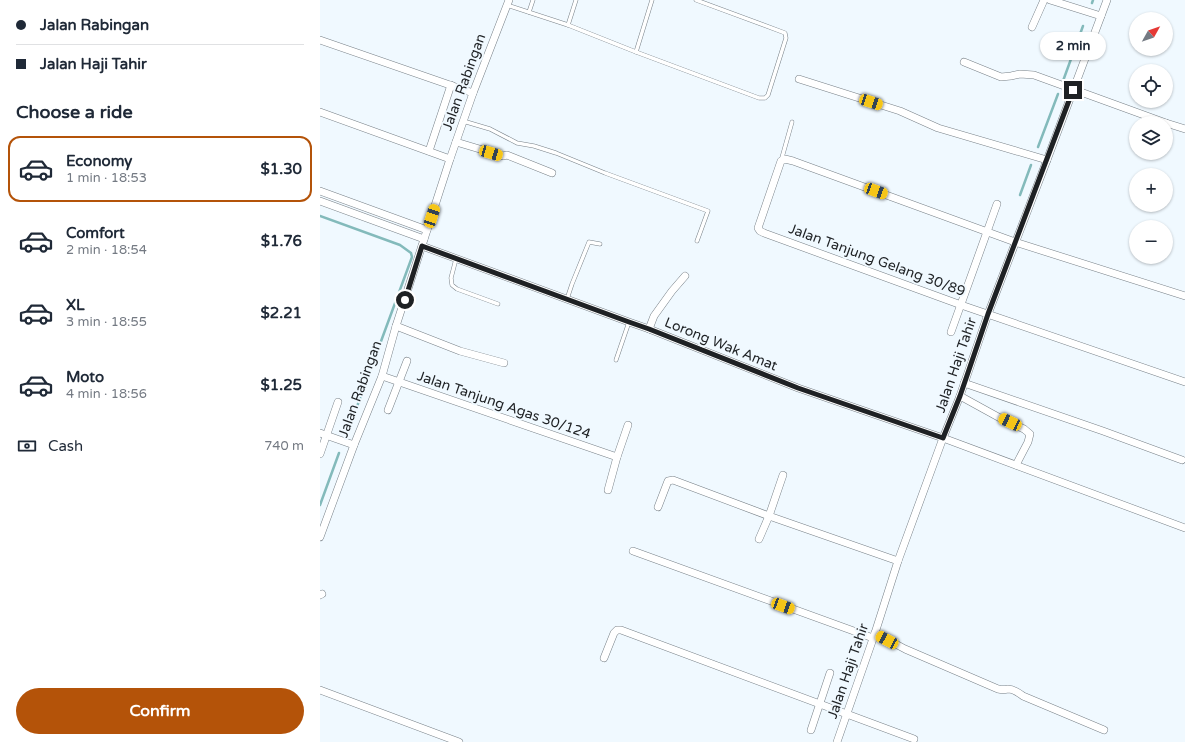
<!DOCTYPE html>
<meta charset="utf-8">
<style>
body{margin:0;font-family:"Varela Round",sans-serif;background:#f2f2f3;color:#1f2937;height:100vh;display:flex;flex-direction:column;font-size:15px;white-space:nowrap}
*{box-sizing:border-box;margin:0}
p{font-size:13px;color:#747a83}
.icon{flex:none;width:22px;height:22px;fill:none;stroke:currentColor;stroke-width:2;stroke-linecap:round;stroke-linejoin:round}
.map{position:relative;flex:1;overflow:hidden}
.side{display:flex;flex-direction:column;background:#fff;width:320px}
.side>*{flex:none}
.hud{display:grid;align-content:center;height:88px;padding:0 16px;background:#fff}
.needle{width:26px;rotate:50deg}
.fabs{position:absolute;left:809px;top:12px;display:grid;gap:8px}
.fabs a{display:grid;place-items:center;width:44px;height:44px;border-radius:50%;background:#fff;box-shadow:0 1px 3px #0004;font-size:20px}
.end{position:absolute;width:18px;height:18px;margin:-9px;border:5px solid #1e2124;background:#fff;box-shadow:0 0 0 2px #fff}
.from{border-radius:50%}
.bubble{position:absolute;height:28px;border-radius:14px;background:#fff;box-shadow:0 1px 3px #0004;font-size:13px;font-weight:700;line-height:28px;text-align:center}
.car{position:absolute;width:12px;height:24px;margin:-12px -6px;border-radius:5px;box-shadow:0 0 3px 1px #0007;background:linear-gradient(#f5c518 24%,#345 0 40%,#f5c518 0 76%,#345 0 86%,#f5c518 0)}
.hud b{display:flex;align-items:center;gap:14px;height:38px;font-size:15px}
.hud b+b{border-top:1px solid #e0e1e3}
.hud i{width:10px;height:10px;background:#1f2937}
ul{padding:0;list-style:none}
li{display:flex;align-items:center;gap:12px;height:66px;margin:0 8px 6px;padding:0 8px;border:2px solid transparent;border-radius:12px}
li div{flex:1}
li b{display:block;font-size:15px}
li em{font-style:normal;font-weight:700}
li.current{border-color:#b45309}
li>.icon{width:36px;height:36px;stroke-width:1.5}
h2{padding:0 16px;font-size:18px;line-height:48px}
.pay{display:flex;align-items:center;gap:10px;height:44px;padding:0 16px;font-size:15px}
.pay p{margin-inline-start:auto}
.cta{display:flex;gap:8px;margin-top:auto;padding:8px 16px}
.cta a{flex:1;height:46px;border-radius:24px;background:#b45309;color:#fff;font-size:16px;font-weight:700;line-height:46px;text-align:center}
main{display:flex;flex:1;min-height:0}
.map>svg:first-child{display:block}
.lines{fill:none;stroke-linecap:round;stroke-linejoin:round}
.stream{stroke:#83babb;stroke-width:2.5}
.service-casing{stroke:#788188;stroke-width:4.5}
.minor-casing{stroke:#788188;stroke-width:8}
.service{stroke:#fff;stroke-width:3.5}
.minor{stroke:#fff;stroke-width:7}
.route{stroke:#1e2124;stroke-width:5}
.labels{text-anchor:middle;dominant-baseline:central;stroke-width:4;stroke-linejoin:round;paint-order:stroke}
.street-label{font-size:14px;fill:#1e2124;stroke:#f0f9ff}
</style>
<main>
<section class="side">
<div class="hud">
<b><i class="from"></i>Jalan Rabingan</b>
<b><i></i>Jalan Haji Tahir</b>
</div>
<h2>Choose a ride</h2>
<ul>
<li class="current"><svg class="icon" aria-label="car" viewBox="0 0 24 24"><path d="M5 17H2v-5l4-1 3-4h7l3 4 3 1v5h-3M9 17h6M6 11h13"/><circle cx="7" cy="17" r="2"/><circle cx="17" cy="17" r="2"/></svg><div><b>Economy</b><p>1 min · 18:53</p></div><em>$1.30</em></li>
<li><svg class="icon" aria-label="car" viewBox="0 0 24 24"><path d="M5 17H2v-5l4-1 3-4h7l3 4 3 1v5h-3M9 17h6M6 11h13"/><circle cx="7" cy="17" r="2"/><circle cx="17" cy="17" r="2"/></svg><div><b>Comfort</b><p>2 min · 18:54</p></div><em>$1.76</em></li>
<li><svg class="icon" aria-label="car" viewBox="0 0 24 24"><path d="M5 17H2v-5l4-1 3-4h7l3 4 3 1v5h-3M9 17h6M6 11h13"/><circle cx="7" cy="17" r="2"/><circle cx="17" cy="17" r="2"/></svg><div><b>XL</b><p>3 min · 18:55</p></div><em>$2.21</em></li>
<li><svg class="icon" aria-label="car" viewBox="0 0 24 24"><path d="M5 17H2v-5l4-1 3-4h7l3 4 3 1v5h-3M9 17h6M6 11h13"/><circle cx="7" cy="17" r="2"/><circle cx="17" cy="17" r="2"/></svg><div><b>Moto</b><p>4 min · 18:56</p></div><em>$1.25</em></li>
</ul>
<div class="pay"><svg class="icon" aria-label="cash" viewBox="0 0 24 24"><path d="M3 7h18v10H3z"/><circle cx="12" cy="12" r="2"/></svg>Cash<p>740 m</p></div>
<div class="cta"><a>Confirm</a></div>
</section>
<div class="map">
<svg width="865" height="742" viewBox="0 0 865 742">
<rect width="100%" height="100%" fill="#f0f9ff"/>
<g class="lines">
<g class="stream">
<polyline points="772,3 773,0"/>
<polyline points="743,81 763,26"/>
<polyline points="718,147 738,94"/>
<polyline points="700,195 711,165"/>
<polyline points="0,216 80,245 91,253 92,257 28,431"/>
<polyline points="0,505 19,453"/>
</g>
<defs>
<g id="service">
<polyline points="187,5 248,25 316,52 332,0"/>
<polyline points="209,12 213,0"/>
<polyline points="248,25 256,0"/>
<polyline points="316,52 439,98 445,98 448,95 466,38 465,33 376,0"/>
<polyline points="143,121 170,129 197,143 214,146 236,153 285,173 388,211 377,241"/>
<polyline points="461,161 472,122"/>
<polyline points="136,259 131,278 132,285 137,289 178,304"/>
<polyline points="247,299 252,284 269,242 280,244"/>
<polyline points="296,360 309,322"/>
</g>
<g id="minor">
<polyline points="730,0 781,16"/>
<polyline points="712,27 724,0"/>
<polyline points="0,40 153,93"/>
<polyline points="644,62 681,77 691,76 700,74 714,75 846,123"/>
<polyline points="479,79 580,111 618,128 727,160"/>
<polyline points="0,112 130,159"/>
<polyline points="846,123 865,129"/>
<polyline points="136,142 183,156 187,155 232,173"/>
<polyline points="109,151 131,85"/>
<polyline points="0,191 107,230"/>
<polyline points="0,201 104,239"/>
<polyline points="102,246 309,322 329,329 478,388 623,438 865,528"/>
<polyline points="865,296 695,242 473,161 465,159 461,161 438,228 440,231 444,233 644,306 865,382"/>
<polyline points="76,326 140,351 184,363"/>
<polyline points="329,329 334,316 352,291 365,276"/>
<polyline points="631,332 677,204"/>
<polyline points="62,376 297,457"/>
<polyline points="644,383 783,431 862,460"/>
<polyline points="640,396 680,418 704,429 710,434 708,442 696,465"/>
<polyline points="68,410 87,361"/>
<polyline points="0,433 34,445"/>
<polyline points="0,454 18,402"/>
<polyline points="288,490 297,457 308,425"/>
<polyline points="338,507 348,481 353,480 449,516 578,561"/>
<polyline points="0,537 34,445 62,376 76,326 130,159 153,93 189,0"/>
<polyline points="439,539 449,516 463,475"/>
<polyline points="313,551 553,638"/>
<polyline points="0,595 2,594"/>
<path d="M555 633 585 649 678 689C682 690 684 690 688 689 694 689 699 693 703 696L784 730"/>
<polyline points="284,658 294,633 297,630 301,630 594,739"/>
<polyline points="0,690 139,742"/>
<polyline points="491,730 510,673"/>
<polyline points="517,742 555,633 578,561 623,438 640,396 668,314 727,160 787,0"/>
</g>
</defs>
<use href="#service" class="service-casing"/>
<use href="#minor" class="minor-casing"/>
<use href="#service" class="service"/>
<use href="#minor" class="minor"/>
</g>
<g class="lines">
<polyline class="route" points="85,300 102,246 309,322 329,329 478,388 623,438 640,396 668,314 753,90"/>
</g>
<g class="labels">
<g class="street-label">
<text transform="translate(144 82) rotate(-70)">Jalan Rabingan</text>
<text transform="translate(557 260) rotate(20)">Jalan Tanjung Gelang 30/89</text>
<text transform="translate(401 344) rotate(22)">Lorong Wak Amat</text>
<text transform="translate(636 365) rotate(-71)">Jalan Haji Tahir</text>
<text transform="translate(40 389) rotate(-70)">Jalan Rabingan</text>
<text transform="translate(184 405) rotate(19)">Jalan Tanjung Agas 30/124</text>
<text transform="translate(528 671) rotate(-71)">Jalan Haji Tahir</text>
</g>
</g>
</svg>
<div class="fabs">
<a><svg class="needle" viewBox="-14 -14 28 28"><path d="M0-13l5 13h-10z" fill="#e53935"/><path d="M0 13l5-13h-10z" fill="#747a83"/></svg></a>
<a><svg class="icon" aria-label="locate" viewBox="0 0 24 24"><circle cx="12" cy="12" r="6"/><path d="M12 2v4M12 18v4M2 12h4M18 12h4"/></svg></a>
<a><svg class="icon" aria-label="layers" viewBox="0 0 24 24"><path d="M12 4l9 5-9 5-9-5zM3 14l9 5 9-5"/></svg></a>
<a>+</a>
<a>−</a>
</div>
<i class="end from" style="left:85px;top:300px"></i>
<i class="end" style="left:753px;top:90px"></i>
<div class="bubble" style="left:720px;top:32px;width:66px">2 min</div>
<i class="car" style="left:551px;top:102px;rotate:108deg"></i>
<i class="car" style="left:171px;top:153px;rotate:106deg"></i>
<i class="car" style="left:556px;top:191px;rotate:110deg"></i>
<i class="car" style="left:112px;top:216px;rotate:18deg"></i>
<i class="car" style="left:690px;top:422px;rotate:295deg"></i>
<i class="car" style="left:463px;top:606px;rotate:110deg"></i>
<i class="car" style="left:567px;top:640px;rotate:298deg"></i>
</div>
</main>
